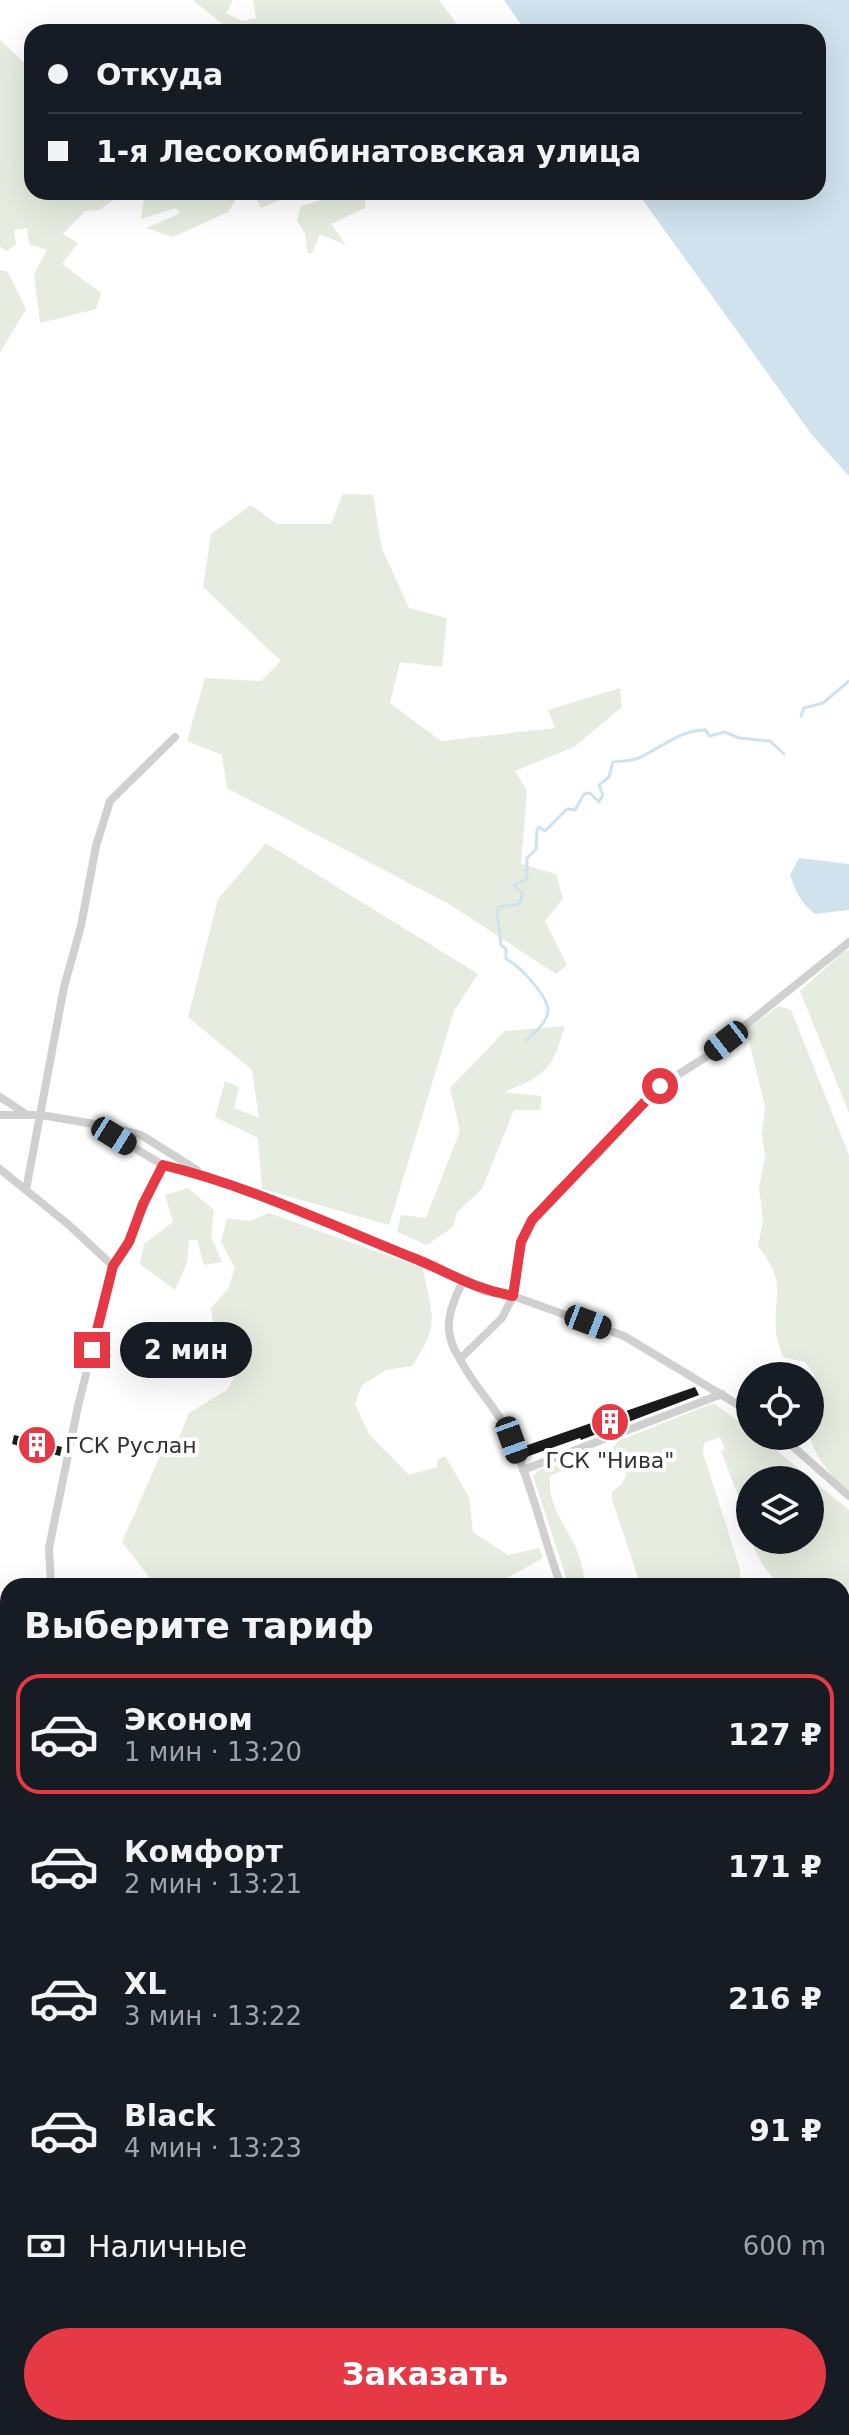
<!DOCTYPE html>
<html lang="ru">
<meta charset="utf-8">
<style>
body{margin:0;font-family:"DejaVu Sans",sans-serif;background:#242831;color:#f1f3f6;height:100vh;display:flex;flex-direction:column;font-size:30px;white-space:nowrap}
*{box-sizing:border-box;margin:0}
p{font-size:26px;color:#9ea1a6}
.icon{flex:none;width:44px;height:44px;fill:none;stroke:currentColor;stroke-width:2;stroke-linecap:round;stroke-linejoin:round}
.map{position:relative;flex:1;overflow:hidden}
.sheet{position:absolute;left:0px;top:1578px;width:850px;height:858px;display:flex;flex-direction:column;background:#171b24;border-radius:24px 24px 0 0;box-shadow:0 8px 32px #0002}
.sheet>*{flex:none}
.guide{position:absolute;left:24px;top:24px;width:802px;height:176px;border-radius:24px;box-shadow:0 8px 32px #0002;display:grid;align-content:center;height:176px;padding:0 24px;background:#171b24}
.buttons{position:absolute;left:736px;top:1362px;display:grid;gap:16px}
.buttons a{display:grid;place-items:center;width:88px;height:88px;border-radius:50%;background:#171b24;box-shadow:0 8px 32px #0002;font-size:40px}
.end{position:absolute;width:36px;height:36px;margin:-18px;border:10px solid #e63946;background:#fff;box-shadow:0 0 0 4px #fff}
.from{border-radius:50%}
.bubble{position:absolute;height:56px;border-radius:28px;background:#171b24;box-shadow:0 8px 32px #0002;font-size:26px;font-weight:600;line-height:56px;text-align:center}
.car{position:absolute;width:24px;height:48px;margin:-24px -12px;border-radius:10px;box-shadow:0 0 6px 2px #0007;background:linear-gradient(#222 24%,#8ab4d8 0 40%,#222 0 76%,#8ab4d8 0 86%,#222 0)}
.guide b{display:flex;align-items:center;gap:28px;height:76px;font-size:30px}
.guide b+b{border-top:2px solid #363941}
.guide i{width:20px;height:20px;background:#f1f3f6}
ul{padding:0;list-style:none}
li{display:flex;align-items:center;gap:24px;height:120px;margin:0 16px 12px;padding:0 8px;border:4px solid transparent;border-radius:24px}
li div{flex:1}
li b{display:block;font-size:30px}
li em{font-style:normal;font-weight:600}
li.selected{border-color:#e63946}
li>.icon{width:72px;height:72px;stroke-width:1.5}
h2{padding:0 24px;font-size:36px;line-height:96px}
.pay{display:flex;align-items:center;gap:20px;height:88px;padding:0 24px;font-size:30px}
.pay p{margin-inline-start:auto}
.action{display:flex;gap:16px;margin-top:auto;padding:16px 24px}
.action a{flex:1;height:92px;border-radius:48px;background:#e63946;color:#fff;font-size:32px;font-weight:600;line-height:92px;text-align:center}
.map>svg:first-child{display:block}
.green{fill:#e6ecdf}
.water{fill:#cfe2ee}
.lines{fill:none;stroke-linecap:round;stroke-linejoin:round}
.stream{stroke:#cfe2ee;stroke-width:3}
.building{fill:#1a1a1a}
.street{stroke:#d0d0d0;stroke-width:8}
.secondary{stroke:#bdbdbd;stroke-width:11}
.route{stroke:#e63946;stroke-width:10}
.labels{text-anchor:middle;dominant-baseline:central;stroke-width:8;stroke-linejoin:round;paint-order:stroke}
.poi-label{font-size:22px;fill:#333;stroke:#fff;text-anchor:start}
</style>
<div class="map">
<svg width="849" height="2435" viewBox="0 0 849 2435">
<rect width="100%" height="100%" fill="#fff"/>
<g class="green">
<polygon points="193,0 233,0 226,13 242,21 256,18 253,0 439,0 462,31 232,32"/>
<polygon points="0,40 32,70 32,192 124,192 100,210 85,211 63,234 78,243 62,264 101,293 96,309 40,323 34,274 47,250 29,244 27,228 14,230 16,244 7,251 0,247"/>
<polygon points="145,192 299,192 261,208 256,198 238,196 228,212 173,237 146,228 181,213 175,208 141,219"/>
<polygon points="339,192 365,192 365,208 331,224 346,245 320,234 312,253 308,254 305,234 297,221 301,206 339,195"/>
<polygon points="0,270 8,272 26,309 0,353"/>
<polygon points="343,494 373,495 382,549 409,608 447,618 442,667 400,662 390,703 441,741 555,728 548,710 620,688 622,707 574,747 515,771 527,791 521,864 556,874 563,899 545,921 567,965 556,974 449,904 227,788 222,755 187,741 205,678 261,681 281,661 203,587 211,534 251,505 277,524 331,524"/>
<polygon points="266,843 478,974 454,1011 389,1225 262,1189 258,1138 215,1117 225,1081 239,1087 234,1108 259,1118 252,1070 188,1017 218,899"/>
<polygon points="849,950 849,1113 800,991 843,952"/>
<path d="M778 1006 791 1010 849 1155V1493C809 1455 800 1430 814 1375L805 1362 783 1357C781 1350 776 1340 776 1332 773 1291 788 1285 758 1246L763 1221 759 1188 765 1157 762 1134 765 1106 746 1030Z"/>
<path d="M565 1026C551 1072 546 1075 504 1092L541 1096V1110H514L482 1189 457 1212 453 1227 427 1245 397 1232 401 1215 426 1218 460 1131 450 1088 505 1031Z"/>
<polygon points="188,1188 214,1210 211,1236 222,1262 204,1265 197,1240 189,1240 187,1263 175,1290 140,1264 144,1244 173,1222 165,1195"/>
<path d="M269 1213 423 1268C432 1316 441 1323 412 1366L386 1370 362 1385 355 1404 369 1434 409 1475 437 1467V1460L445 1456 469 1497 473 1532 508 1555 539 1548 543 1558 500 1582V1586H164L149 1577 122 1542 163 1449 179 1438 189 1413 227 1390 249 1351 215 1334 211 1308 228 1289 235 1268 221 1242 227 1218 250 1221Z"/>
<path d="M713 1403 750 1429V1436H759L849 1510V1590L842 1593V1586C789 1586 773 1596 751 1540H810V1480H750V1538L746 1517 721 1451 725 1449 720 1437 704 1443 703 1453 739 1566 742 1586H641L612 1500V1492L622 1484 627 1473 616 1471 608 1455 618 1441Z"/>
<path d="M569 1462 568 1468 550 1476C547 1504 565 1524 576 1548 582 1560 583 1573 586 1586H569L533 1476 540 1469Z"/>
<polygon points="849,1810 849,2111 842,2117 842,1812"/>
<polygon points="849,2140 849,2435 808,2435 809,2428 842,2428 842,2146"/>
<rect x="20" y="2428" width="372" height="7"/>
</g>
<g class="water">
<polygon points="504,0 849,0 849,476 812,435 637,192 818,192 818,32 526,32"/>
<path d="M799 858 849 864V910L815 914C801 903 796 892 790 875Z"/>
</g>
<g class="lines">
<g class="stream">
<polyline points="801,716 804,708 823,703 849,681"/>
<path d="M526 1041C534 1033 549 1021 548 1009 546 994 519 965 506 959V949L501 945 497 912 499 907 519 904 523 894 514 885 527 879V858L536 849 537 830 539 827 545 831 567 809 575 810 584 794 590 793 599 802 603 795 599 785 609 777 613 762C622 761 632 761 639 758 663 747 679 730 706 730L709 736 725 732 739 738 770 741 784 754"/>
</g>
</g>
<g class="building">
<polygon points="695,1387 699,1395 581,1440 580,1438 526,1457 522,1447"/>
<polygon points="14,1435 62,1447 60,1456 12,1444"/>
</g>
<g class="lines">
<g class="street">
<polyline points="0,1097 26,1114"/>
<polyline points="0,1115 41,1115 94,1124 163,1165 204,1175 427,1263 483,1291 513,1296 624,1336 750,1412"/>
<polyline points="98,1124 141,1135 197,1170"/>
<polyline points="0,1169 69,1225 113,1266 78,1406 49,1548 51,1586"/>
<polyline points="26,1190 64,987 81,926 96,846 110,801 175,737"/>
<path d="M113 1266C134 1235 146 1198 163 1165"/>
<path d="M460 1359C441 1331 449 1309 463 1281"/>
<polyline points="781,1436 849,1496"/>
<polyline points="523,1470 722,1394"/>
<path d="M561 1586C543 1537 532 1485 511 1438 498 1408 474 1388 460 1359L502 1318 513 1296 521 1242 532 1220 558 1190 596 1156 660 1086 706 1057 849 942"/>
<polyline points="0,1626 8,1623"/>
<polyline points="842,2129 849,2123"/>
<polyline points="0,2352 8,2349"/>
<polyline points="676,2435 678,2428"/>
</g>
<g class="secondary">
<polyline points="842,1696 849,1694"/>
<polyline points="0,2003 8,2000"/>
</g>
</g>
<g class="lines">
<path class="route" d="M92 1350 113 1266 129 1242 143 1204 163 1165C250 1186 333 1226 416 1259 452 1274 474 1289 513 1296L521 1242 532 1220 660 1086"/>
</g>
<defs>
<symbol id="building-disc" viewBox="-11 -11 22 22"><circle r="9.5" fill="#e63946" stroke="#fff"/><path d="M-4-6H4V6H1V3H-1V6H-4ZM-2.5-4.3h1.7v1.8h-1.7ZM.8-4.3h1.7v1.8H.8ZM-2.5-1h1.7V.8h-1.7ZM.8-1h1.7V.8H.8Z" fill="#fff"/></symbol>
</defs>
<g fill-rule="evenodd">
<use href="#building-disc" x="588" y="1400" width="44" height="44"/>
<use href="#building-disc" x="15" y="1423" width="44" height="44"/>
</g>
<g class="labels">
<g class="poi-label">
<text x="65" y="1445">ГСК Руслан</text>
<text x="610" y="1460" text-anchor="middle">ГСК "Нива"</text>
</g>
</g>
</svg>
<div class="buttons">
<a><svg class="icon" aria-label="locate" viewBox="0 0 24 24"><circle cx="12" cy="12" r="6"/><path d="M12 2v4M12 18v4M2 12h4M18 12h4"/></svg></a>
<a><svg class="icon" aria-label="layers" viewBox="0 0 24 24"><path d="M12 4l9 5-9 5-9-5zM3 14l9 5 9-5"/></svg></a>
</div>
<i class="end from" style="left:660px;top:1086px"></i>
<i class="end" style="left:92px;top:1350px"></i>
<div class="bubble" style="left:120px;top:1322px;width:132px">2 мин</div>
<i class="car" style="left:726px;top:1041px;rotate:232deg"></i>
<i class="car" style="left:114px;top:1136px;rotate:122deg"></i>
<i class="car" style="left:588px;top:1322px;rotate:111deg"></i>
<i class="car" style="left:512px;top:1440px;rotate:160deg"></i>
<div class="guide">
<b><i class="from"></i>Откуда</b>
<b><i></i>1-я Лесокомбинатовская улица</b>
</div>
<section class="sheet">
<h2>Выберите тариф</h2>
<ul>
<li class="selected"><svg class="icon" aria-label="car" viewBox="0 0 24 24"><path d="M5 17H2v-5l4-1 3-4h7l3 4 3 1v5h-3M9 17h6M6 11h13"/><circle cx="7" cy="17" r="2"/><circle cx="17" cy="17" r="2"/></svg><div><b>Эконом</b><p>1 мин · 13:20</p></div><em>127 ₽</em></li>
<li><svg class="icon" aria-label="car" viewBox="0 0 24 24"><path d="M5 17H2v-5l4-1 3-4h7l3 4 3 1v5h-3M9 17h6M6 11h13"/><circle cx="7" cy="17" r="2"/><circle cx="17" cy="17" r="2"/></svg><div><b>Комфорт</b><p>2 мин · 13:21</p></div><em>171 ₽</em></li>
<li><svg class="icon" aria-label="car" viewBox="0 0 24 24"><path d="M5 17H2v-5l4-1 3-4h7l3 4 3 1v5h-3M9 17h6M6 11h13"/><circle cx="7" cy="17" r="2"/><circle cx="17" cy="17" r="2"/></svg><div><b>XL</b><p>3 мин · 13:22</p></div><em>216 ₽</em></li>
<li><svg class="icon" aria-label="car" viewBox="0 0 24 24"><path d="M5 17H2v-5l4-1 3-4h7l3 4 3 1v5h-3M9 17h6M6 11h13"/><circle cx="7" cy="17" r="2"/><circle cx="17" cy="17" r="2"/></svg><div><b>Black</b><p>4 мин · 13:23</p></div><em>91 ₽</em></li>
</ul>
<div class="pay"><svg class="icon" aria-label="cash" viewBox="0 0 24 24"><path d="M3 7h18v10H3z"/><circle cx="12" cy="12" r="2"/></svg>Наличные<p>600 m</p></div>
<div class="action"><a>Заказать</a></div>
</section>
</div>
